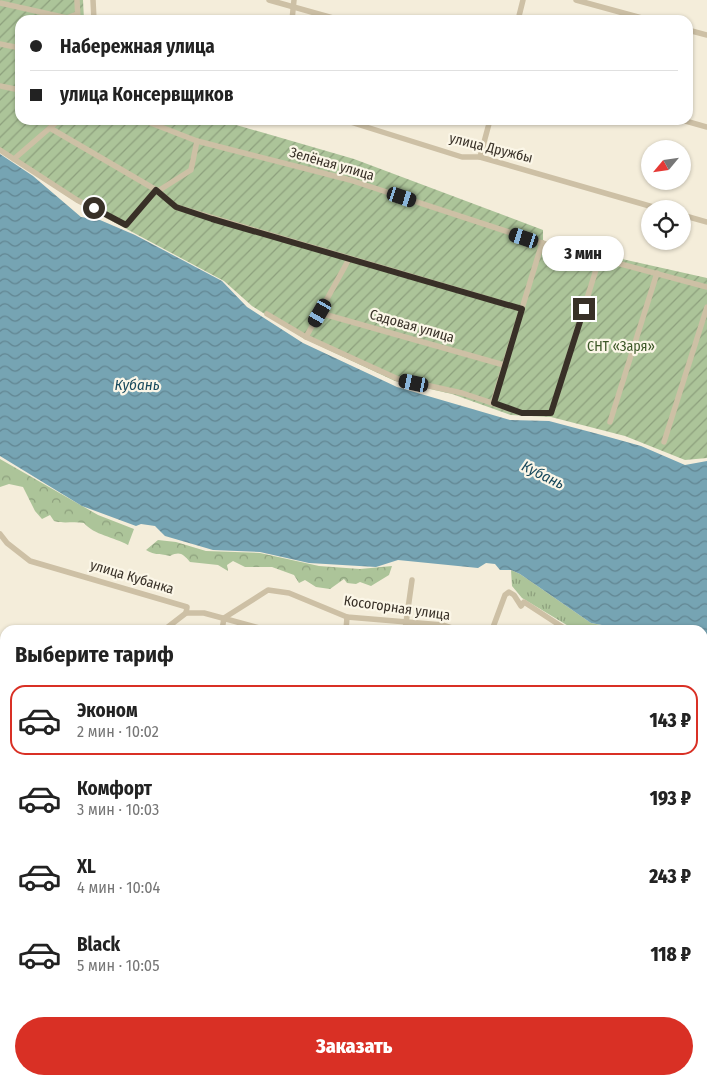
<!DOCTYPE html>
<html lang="ru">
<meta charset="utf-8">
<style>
body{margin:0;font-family:"Fira Sans Condensed",sans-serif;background:#f6f6f6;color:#222;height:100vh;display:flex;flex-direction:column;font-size:19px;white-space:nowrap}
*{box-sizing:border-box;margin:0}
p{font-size:16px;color:#767676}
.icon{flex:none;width:28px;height:28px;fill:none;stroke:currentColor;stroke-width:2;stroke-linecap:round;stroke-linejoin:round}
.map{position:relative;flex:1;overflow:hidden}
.panel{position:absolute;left:0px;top:625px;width:708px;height:460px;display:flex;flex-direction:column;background:#fff;border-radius:15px 15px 0 0;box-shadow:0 1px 4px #0004}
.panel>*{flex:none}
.guide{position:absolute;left:15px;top:15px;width:678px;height:110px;border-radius:15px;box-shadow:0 1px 4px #0004;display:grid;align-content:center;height:110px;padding:0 15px;background:#fff}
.needle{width:32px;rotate:241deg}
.buttons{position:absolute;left:641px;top:140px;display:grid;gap:10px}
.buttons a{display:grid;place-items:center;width:50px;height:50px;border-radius:50%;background:#fff;box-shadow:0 1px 4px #0004;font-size:25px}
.end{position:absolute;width:22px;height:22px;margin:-11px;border:6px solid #383027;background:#fff;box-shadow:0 0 0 2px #fff}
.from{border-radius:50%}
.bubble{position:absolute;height:35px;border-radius:18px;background:#fff;box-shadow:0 1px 4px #0004;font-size:16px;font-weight:800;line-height:35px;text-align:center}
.car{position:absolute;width:15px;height:30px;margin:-15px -8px;border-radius:6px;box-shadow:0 0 4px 1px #0007;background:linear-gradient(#222 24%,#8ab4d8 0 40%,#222 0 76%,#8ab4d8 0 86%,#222 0)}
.guide b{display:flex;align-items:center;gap:18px;height:48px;font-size:19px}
.guide b+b{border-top:1px solid #e0e0e0}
.guide i{width:12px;height:12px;background:#222}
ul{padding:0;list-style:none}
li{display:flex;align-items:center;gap:15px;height:70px;margin:0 10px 8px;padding:0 5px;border:2px solid transparent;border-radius:15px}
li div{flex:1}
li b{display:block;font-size:19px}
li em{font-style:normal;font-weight:800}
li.active{border-color:#d93025}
li>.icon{width:45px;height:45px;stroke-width:1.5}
h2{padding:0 15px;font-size:22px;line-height:60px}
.cta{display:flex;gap:10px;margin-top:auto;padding:10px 15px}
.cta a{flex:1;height:58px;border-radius:30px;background:#d93025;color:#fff;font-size:20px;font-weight:800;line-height:58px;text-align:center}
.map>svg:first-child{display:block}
.grass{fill:url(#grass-tufts)}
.forest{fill:url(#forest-crowns)}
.garden{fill:url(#garden-furrows)}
.water{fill:url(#water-waves)}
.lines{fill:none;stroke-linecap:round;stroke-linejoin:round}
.minor{stroke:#cdc0a5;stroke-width:5.5}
.major{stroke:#7b6b56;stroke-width:7}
.tram{stroke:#383027;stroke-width:1}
.route{stroke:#383027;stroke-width:6}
.labels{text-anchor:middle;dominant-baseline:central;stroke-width:4.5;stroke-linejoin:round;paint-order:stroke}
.street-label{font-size:14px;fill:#383027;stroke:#fbf6e7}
.park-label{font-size:14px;fill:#3d5828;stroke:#fbf6e7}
.water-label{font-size:15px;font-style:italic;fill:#194a5d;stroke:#fbf6e7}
</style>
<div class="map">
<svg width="707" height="1085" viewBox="0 0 707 1085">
<defs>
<pattern id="grass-tufts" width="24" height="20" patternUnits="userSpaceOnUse" patternTransform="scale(1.25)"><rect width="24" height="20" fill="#acc499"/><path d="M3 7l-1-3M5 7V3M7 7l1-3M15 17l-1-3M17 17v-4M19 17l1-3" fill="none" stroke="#8da07d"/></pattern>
<pattern id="forest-crowns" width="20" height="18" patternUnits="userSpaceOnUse" patternTransform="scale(1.25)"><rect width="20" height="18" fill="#acc499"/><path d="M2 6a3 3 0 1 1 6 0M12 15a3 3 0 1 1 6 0" fill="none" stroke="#8da07d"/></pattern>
<pattern id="garden-furrows" width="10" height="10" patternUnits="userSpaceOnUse" patternTransform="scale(1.25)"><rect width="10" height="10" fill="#acc499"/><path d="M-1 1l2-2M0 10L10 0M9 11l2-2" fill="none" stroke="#8da07d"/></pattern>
<pattern id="water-waves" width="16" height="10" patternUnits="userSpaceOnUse" patternTransform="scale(1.25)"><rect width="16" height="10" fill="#76a4b3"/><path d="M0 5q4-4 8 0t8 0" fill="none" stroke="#628692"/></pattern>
</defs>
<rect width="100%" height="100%" fill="#f4edda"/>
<g class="grass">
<polygon points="511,570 520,574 591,623 626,630 575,630 522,598 512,586"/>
<polygon points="702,676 707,679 707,797 702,794"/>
<polygon points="460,1080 496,1080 504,1085 468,1085"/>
</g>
<g class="forest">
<path d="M0 459 98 515 134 529 128 545C114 537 94 535 84 523 73 521 64 524 54 521L50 515 42 519 35 511 23 487 9 484 0 487Z"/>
<path d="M158 540 176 542 206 551 260 553 319 566 360 569 392 566 389 575 371 586 360 582 356 584 347 583 344 579 330 589 316 587 305 580 299 583 294 575 272 567H245L233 561 227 565 228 571 218 565 190 562C183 554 180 551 170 556 161 553 155 556 146 550Z"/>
</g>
<polygon class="garden" points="0,0 83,0 84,20 20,20 20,120 219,120 354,159 543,230 543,240 546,242 707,278 707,458 685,460 625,436 551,417 511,415 452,394 395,381 303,338 252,306 224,281 76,202 0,152"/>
<polygon class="water" points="0,154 33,176 81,217 100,220 135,235 222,281 247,307 303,343 397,387 510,420 549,421 598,434 641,446 685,465 707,461 707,679 703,676 702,630 629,630 591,623 520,574 511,570 500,570 495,564 486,563 478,568 398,560 376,567 309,563 260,552 213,550 165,536 155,526 141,524 136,526 82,506 0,456"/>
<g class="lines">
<g class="minor">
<polyline points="77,0 78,20"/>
<polyline points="93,0 94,20"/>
<polyline points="269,0 340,20"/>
<polyline points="576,0 649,20"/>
<polyline points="0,3 67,18 77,14"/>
<polyline points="292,20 294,0"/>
<polyline points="518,20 523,0"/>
<polyline points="688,30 707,35"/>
<polyline points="0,44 20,48"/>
<polyline points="0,86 20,90"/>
<polyline points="143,120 197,141 350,180 542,243 707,287"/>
<polyline points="344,120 462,157 480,157 660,209"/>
<polyline points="682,120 707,127"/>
<polyline points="50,128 158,191 176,207 522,309"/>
<polyline points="0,150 77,200 126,225 156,190"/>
<polyline points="480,157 490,120"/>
<polyline points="14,159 59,120"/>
<polyline points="158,191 191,170 197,141"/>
<polyline points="682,215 707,222"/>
<polyline points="320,313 504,365"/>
<polyline points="267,314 306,337 398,379 462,393 522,413 551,413 600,257"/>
<polyline points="306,337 349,259"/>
<polyline points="493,403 542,243"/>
<polyline points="610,422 657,273"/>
<polyline points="664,442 707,307"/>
<polyline points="0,534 7,543 30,561 187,607 186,613 204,613 259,628"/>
<polyline points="164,630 186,613"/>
<polyline points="222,630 224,618 268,590 289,593 347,617 443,625 459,630"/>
<polyline points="346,630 347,617"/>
<polyline points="405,630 412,580"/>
<polyline points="492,630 505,595 509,592 514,595 521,606 524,602 567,630"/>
<polyline points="0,720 5,722"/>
<polyline points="702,811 707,813"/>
<polyline points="0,884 5,887"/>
<polyline points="0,915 5,909"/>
<polyline points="0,972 5,976"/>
<polyline points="144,1080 151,1085"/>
<polyline points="7,1085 11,1080"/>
<polyline points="72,1085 76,1080"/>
<polyline points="105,1085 108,1080"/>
<polyline points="299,1085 302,1080"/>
<polyline points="418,1085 421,1080"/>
</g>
<g class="major">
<polyline points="0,702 5,705"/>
<polyline points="601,1080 609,1085"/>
<polyline points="647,1080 655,1085"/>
</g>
<g class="tram">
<polyline points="0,716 5,719"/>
<polyline points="621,1080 630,1085"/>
</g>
</g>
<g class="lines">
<polyline class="route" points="94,208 126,225 156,190 176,207 212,219 522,309 494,403 522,413 551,413 584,309"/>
</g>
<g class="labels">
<g class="street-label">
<text transform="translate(491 148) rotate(14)">улица Дружбы</text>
<text transform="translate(332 164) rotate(16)">Зелёная улица</text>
<text transform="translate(412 326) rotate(16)">Садовая улица</text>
<text transform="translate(132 577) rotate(17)">улица Кубанка</text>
<text transform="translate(397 608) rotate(8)">Косогорная улица</text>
</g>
<g class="park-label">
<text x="621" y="346">СНТ «Заря»</text>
</g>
<g class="water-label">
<text x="137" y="385">Кубань</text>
<text transform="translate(543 475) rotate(26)">Кубань</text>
</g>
</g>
</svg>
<div class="buttons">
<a><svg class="needle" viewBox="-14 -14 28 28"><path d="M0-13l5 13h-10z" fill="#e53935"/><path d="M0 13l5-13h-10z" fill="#767676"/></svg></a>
<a><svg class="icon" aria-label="locate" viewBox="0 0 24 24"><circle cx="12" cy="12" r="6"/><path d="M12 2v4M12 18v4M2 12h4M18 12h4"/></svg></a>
</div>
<i class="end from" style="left:94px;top:208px"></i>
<i class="end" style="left:584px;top:309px"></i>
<div class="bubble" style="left:542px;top:236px;width:82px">3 мин</div>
<i class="car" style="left:402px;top:197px;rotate:108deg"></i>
<i class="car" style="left:524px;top:238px;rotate:288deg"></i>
<i class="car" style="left:320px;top:313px;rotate:210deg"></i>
<i class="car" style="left:414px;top:383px;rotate:282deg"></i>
<div class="guide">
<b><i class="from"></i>Набережная улица</b>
<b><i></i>улица Консервщиков</b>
</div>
<section class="panel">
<h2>Выберите тариф</h2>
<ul>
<li class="active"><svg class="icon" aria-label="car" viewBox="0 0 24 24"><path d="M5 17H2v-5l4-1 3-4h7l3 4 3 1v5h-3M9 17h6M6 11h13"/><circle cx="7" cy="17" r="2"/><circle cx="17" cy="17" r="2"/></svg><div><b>Эконом</b><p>2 мин · 10:02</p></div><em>143 ₽</em></li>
<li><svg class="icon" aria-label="car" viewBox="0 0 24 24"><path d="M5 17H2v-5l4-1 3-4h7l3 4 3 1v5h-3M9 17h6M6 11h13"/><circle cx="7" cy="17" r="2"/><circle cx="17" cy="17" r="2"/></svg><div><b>Комфорт</b><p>3 мин · 10:03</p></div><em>193 ₽</em></li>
<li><svg class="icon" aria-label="car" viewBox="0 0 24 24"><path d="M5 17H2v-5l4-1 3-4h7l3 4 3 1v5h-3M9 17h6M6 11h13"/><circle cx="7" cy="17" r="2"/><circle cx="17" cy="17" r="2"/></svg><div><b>XL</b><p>4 мин · 10:04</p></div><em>243 ₽</em></li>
<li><svg class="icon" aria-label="car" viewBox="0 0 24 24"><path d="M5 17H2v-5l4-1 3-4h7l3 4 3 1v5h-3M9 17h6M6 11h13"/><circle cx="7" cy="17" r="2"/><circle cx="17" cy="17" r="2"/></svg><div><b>Black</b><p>5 мин · 10:05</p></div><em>118 ₽</em></li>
</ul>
<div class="cta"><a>Заказать</a></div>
</section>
</div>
